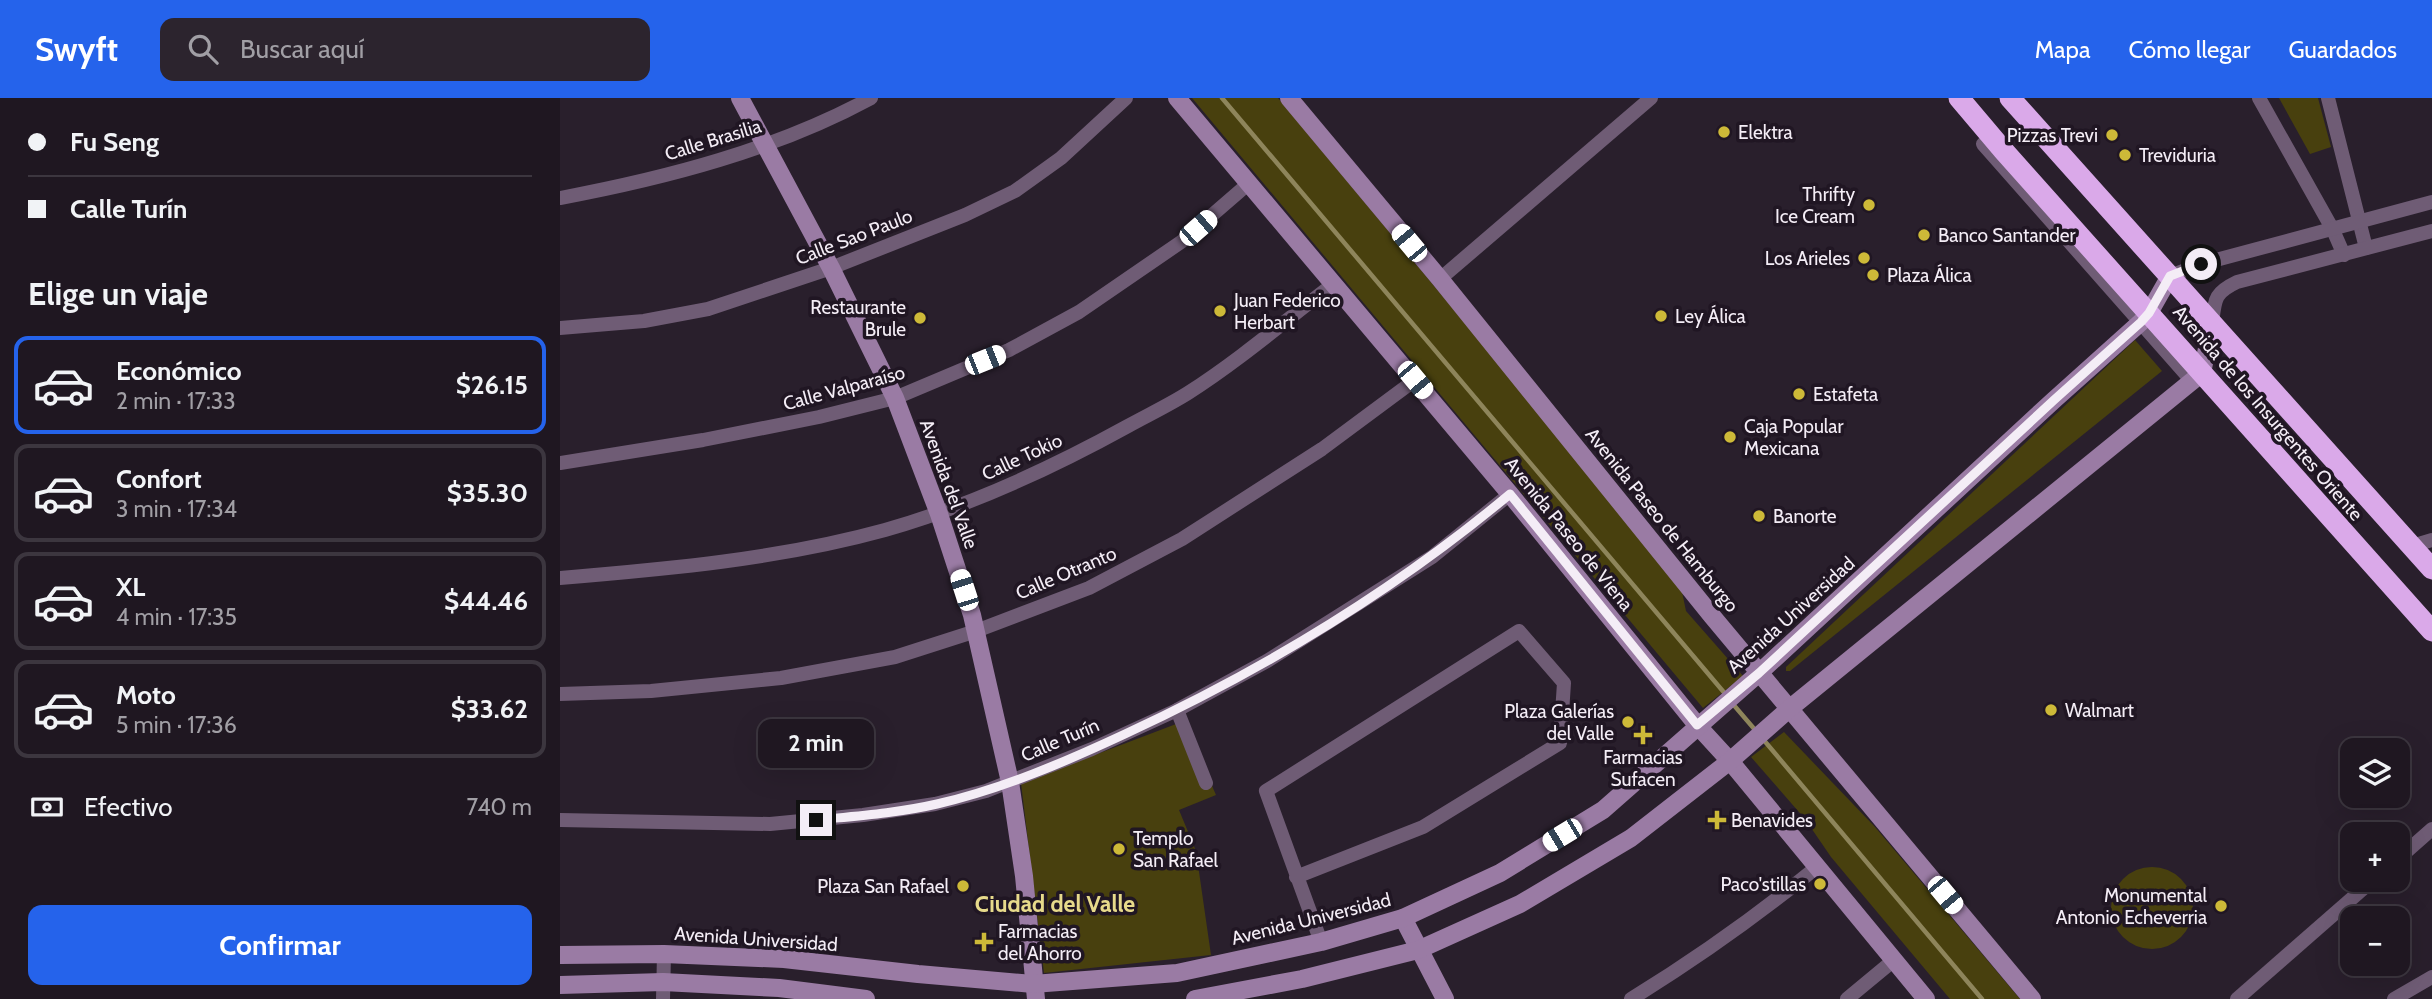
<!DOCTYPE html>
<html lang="es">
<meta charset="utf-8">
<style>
body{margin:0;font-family:Cabin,sans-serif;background:#2c242e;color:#f1f3f6;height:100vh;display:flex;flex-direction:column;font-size:26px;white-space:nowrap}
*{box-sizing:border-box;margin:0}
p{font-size:23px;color:#a19fa5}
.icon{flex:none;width:38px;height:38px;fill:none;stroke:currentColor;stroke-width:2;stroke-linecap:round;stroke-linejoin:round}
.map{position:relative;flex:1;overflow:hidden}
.side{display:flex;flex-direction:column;background:#1f1721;width:560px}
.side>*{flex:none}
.hud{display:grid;align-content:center;height:154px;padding:0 28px;background:#1f1721}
.controls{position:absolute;left:1780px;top:640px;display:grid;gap:14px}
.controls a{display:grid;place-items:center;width:70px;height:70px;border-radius:14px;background:#1f1721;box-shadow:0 7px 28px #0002,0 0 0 2px #3c363f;font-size:35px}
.end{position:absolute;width:32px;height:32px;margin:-16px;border:9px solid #f4edf6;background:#111;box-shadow:0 0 0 4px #111}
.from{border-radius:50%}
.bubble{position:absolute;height:49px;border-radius:14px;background:#1f1721;box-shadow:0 7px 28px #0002,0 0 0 2px #3c363f;font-size:23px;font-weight:700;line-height:49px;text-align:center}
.car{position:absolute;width:21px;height:42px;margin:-21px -10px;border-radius:9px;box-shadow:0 0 5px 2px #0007;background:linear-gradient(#fff 24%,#345 0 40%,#fff 0 76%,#345 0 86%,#fff 0)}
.hud b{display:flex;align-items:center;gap:24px;height:66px;font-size:26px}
.hud b+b{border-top:2px solid #3c363f}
.hud i{width:18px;height:18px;background:#f1f3f6}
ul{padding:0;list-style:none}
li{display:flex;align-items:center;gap:21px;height:98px;margin:0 14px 10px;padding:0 14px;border:4px solid #3c363f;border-radius:14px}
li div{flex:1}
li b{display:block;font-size:26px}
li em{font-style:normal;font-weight:700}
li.selected{border-color:#2563eb}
li>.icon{width:63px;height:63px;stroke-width:1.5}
h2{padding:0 28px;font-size:32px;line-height:84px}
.pay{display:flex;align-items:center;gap:18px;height:77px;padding:0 28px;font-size:26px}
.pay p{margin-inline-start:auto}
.primary-button{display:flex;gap:14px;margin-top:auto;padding:14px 28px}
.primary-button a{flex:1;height:80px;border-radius:14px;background:#2563eb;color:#fff;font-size:28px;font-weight:700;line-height:80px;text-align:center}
header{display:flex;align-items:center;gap:42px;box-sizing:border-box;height:98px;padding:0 35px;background:#2563eb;color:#fff}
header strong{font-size:33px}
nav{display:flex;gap:38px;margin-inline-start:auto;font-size:24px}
.search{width:490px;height:63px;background:#2c242e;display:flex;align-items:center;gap:18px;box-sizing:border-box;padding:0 24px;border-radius:14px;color:#a19fa5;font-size:26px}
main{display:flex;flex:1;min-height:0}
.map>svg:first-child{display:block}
.green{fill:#48400e}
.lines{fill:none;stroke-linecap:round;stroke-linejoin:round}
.stream{stroke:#8e855b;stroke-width:4.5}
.street{stroke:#6f5c75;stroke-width:14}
.secondary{stroke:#9a7ba4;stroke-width:18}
.highway{stroke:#daa9e9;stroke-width:21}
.route{stroke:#f4edf6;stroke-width:9}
.poi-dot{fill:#cdb938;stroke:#201623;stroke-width:2.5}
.labels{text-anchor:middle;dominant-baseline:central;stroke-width:7;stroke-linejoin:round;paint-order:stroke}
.poi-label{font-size:19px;fill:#f4edf6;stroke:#201623;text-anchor:start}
.street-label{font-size:19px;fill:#f4edf6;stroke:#201623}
.quarter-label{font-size:23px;font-weight:bold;fill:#e7da8b;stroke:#201623}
</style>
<header>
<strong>Swyft</strong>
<div class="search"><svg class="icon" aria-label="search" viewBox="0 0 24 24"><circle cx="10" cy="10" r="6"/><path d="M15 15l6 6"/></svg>Buscar aquí</div>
<nav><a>Mapa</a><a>Cómo llegar</a><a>Guardados</a></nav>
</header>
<main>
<section class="side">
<div class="hud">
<b><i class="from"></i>Fu Seng</b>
<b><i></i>Calle Turín</b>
</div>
<h2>Elige un viaje</h2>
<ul>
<li class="selected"><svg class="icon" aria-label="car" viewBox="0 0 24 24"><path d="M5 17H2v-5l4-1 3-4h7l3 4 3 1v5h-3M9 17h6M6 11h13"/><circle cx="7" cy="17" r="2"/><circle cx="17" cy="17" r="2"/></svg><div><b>Económico</b><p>2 min · 17:33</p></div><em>$26.15</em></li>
<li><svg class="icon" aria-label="car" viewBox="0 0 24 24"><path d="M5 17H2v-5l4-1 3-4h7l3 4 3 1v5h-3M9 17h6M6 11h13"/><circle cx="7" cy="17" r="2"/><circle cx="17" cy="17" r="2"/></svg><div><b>Confort</b><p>3 min · 17:34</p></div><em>$35.30</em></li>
<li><svg class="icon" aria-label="car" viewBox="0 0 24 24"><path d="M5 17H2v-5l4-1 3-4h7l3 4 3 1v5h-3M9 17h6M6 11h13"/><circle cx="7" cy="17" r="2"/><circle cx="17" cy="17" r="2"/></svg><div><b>XL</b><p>4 min · 17:35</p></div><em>$44.46</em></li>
<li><svg class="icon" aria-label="car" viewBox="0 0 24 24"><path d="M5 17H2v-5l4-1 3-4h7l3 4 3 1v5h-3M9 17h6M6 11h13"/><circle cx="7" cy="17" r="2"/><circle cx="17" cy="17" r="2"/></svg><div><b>Moto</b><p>5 min · 17:36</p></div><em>$33.62</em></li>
</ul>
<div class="pay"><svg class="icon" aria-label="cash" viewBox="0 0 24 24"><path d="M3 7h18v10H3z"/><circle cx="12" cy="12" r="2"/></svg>Efectivo<p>740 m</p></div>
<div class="primary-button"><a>Confirmar</a></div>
</section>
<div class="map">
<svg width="1872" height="901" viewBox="0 0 1872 901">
<rect width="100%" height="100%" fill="#291f2c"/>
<g class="green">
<polygon points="632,0 718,0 1120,484 1126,513 1183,578 1143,610"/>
<polygon points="1719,0 1758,0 1771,49 1750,56"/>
<polygon points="1575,242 1602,273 1230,573 1226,573 1226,569"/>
<polygon points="624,623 656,697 619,712 636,753 651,857 484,875 461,685"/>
<polygon points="1224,634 1315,729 1460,901 1390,901 1271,759 1245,721 1191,659"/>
<circle cx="1592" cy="810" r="41"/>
</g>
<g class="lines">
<g class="stream">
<polyline points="662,0 1167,598"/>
<polyline points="1172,605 1196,633"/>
<polyline points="1202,640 1422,901"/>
</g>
<g class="street">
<polyline points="1699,0 1773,132 1784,157"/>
<polyline points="1768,0 1806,150"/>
<polyline points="1423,46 1632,283"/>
<path d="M0 100C106 80 215 52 311 0"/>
<polyline points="1610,178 1641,166 1872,104"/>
<polyline points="880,181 1091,0"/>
<path d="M1652 226C1655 201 1654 195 1677 184L1872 133"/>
<polyline points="0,230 84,223 148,211 271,170 405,117 455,93 501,60 566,0"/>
<polyline points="0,365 143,342 259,319 335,300 449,252 519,214 621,144 688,86"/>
<polyline points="1852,448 1872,442"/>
<path d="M0 480C108 471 220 461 325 432 410 408 490 371 568 328 588 317 609 307 628 295 678 263 725 223 772 187"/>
<polyline points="0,596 91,593 221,580 335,559 416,533 529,490 622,441 762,351 855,282"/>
<polyline points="617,612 646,685"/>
<polyline points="0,722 210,726 303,717 375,706 426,693 532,651 617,612 707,563 872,459 950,396"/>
<polyline points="1838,761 1872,731"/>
<polyline points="736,779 863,729 1000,645 1004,585 959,533 706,693 761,844"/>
<polyline points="103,901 104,856"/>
<path d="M1071 901C1136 861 1198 817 1257 769"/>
<polyline points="1287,901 1334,862"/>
<polyline points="1677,901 1813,782"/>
<polyline points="1834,901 1872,879"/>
</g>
<g class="secondary">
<polyline points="180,0 271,170 335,300 379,416 412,517 450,684 464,778 476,901"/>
<polyline points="617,0 950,396 1137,627 1170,663 1366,901"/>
<polyline points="729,0 880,181 1152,518 1472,901"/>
<polyline points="843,820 885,901"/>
<polyline points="0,857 104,856 224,861 358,876 473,886 617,875 761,844 843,820 940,775 1043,712 1199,575 1494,302 1581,224 1589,215 1610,178"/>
<polyline points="0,887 103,884 219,890 306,901"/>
<polyline points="635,901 742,881 858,852 960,806 1071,740 1170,663 1229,611 1642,275 1652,226"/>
</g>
<g class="highway">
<polyline points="1399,0 1443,52 1872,533"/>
<polyline points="1450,0 1872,471"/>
</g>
</g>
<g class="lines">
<path class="route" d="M256 722C296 718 338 715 377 706 442 691 505 664 565 636 703 572 834 493 950 396L1137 627 1199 575 1494 302 1581 224 1589 215 1610 178 1641 166"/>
</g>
<g class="poi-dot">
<circle cx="1164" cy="34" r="7"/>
<circle cx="1552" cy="37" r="7"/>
<circle cx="1565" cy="57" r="7"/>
<circle cx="1309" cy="107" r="7"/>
<circle cx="1364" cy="137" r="7"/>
<circle cx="1304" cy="160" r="7"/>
<circle cx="1313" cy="177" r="7"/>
<circle cx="660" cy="213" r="7"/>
<circle cx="1101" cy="218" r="7"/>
<circle cx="360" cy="220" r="7"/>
<circle cx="1239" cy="296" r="7"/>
<circle cx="1170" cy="339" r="7"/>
<circle cx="1199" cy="418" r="7"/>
<circle cx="1491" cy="612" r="7"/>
<circle cx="1068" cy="624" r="7"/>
<path d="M1079.5 626.5h7v7h7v7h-7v7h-7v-7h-7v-7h7z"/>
<path d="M1153.5 711.5h7v7h7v7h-7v7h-7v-7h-7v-7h7z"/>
<circle cx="559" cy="751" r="7"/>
<circle cx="1260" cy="786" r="7"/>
<circle cx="403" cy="788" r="7"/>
<circle cx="1661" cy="808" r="7"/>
<path d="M420.5 833.5h7v7h7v7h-7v7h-7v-7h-7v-7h7z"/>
</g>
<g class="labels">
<g class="poi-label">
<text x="1178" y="34">Elektra</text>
<text x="1538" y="37" text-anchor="end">Pizzas Trevi</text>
<text x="1579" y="57">Treviduria</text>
<text x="1295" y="96" text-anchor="end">Thrifty<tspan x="1295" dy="22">Ice Cream</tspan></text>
<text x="1378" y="137">Banco Santander</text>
<text x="1290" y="160" text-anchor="end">Los Arieles</text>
<text x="1327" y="177">Plaza Álica</text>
<text x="674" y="202">Juan Federico<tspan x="674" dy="22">Herbart</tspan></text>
<text x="346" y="209" text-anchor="end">Restaurante<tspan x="346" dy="22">Brule</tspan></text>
<text x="1115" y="218">Ley Álica</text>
<text x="1253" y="296">Estafeta</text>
<text x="1184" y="328">Caja Popular<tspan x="1184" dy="22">Mexicana</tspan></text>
<text x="1213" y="418">Banorte</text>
<text x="1505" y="612">Walmart</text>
<text x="1054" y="613" text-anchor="end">Plaza Galerías<tspan x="1054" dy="22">del Valle</tspan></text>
<text x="1083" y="659" text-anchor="middle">Farmacias<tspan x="1083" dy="22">Sufacen</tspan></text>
<text x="1171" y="722">Benavides</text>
<text x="573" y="740">Templo<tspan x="573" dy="22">San Rafael</tspan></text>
<text x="1246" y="786" text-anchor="end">Paco'stillas</text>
<text x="389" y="788" text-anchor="end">Plaza San Rafael</text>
<text x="1647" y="797" text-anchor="end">Monumental<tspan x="1647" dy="22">Antonio Echeverria</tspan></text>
<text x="438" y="833">Farmacias<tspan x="438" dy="22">del Ahorro</tspan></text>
</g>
<g class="street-label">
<text transform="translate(153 42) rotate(-17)">Calle Brasilia</text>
<text transform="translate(294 139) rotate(-21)">Calle Sao Paulo</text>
<text transform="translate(284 290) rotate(-15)">Calle Valparaíso</text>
<text transform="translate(1708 315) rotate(49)">Avenida de los Insurgentes Oriente</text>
<text transform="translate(462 359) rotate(-25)">Calle Tokio</text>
<text transform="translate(389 386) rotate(70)">Avenida del Valle</text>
<text transform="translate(1102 422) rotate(51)">Avenida Paseo de Hamburgo</text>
<text transform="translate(1009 436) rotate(51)">Avenida Paseo de Viena</text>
<text transform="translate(506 475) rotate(-23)">Calle Otranto</text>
<text transform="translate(1231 517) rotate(-42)">Avenida Universidad</text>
<text transform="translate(500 642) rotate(-23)">Calle Turín</text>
<text transform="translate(751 821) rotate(-14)">Avenida Universidad</text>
<text transform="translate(196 841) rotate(4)">Avenida Universidad</text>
</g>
<g class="quarter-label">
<text x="495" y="806">Ciudad del Valle</text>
</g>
</g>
</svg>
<div class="controls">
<a><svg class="icon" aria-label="layers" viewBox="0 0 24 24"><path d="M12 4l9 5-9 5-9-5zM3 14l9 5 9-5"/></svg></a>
<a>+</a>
<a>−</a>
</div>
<i class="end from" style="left:1641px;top:166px"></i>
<i class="end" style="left:256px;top:722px"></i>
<div class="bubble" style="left:198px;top:621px;width:116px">2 min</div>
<i class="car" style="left:638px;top:130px;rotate:49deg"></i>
<i class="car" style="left:849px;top:145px;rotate:320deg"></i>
<i class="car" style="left:425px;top:262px;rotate:68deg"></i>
<i class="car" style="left:855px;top:282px;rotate:140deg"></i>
<i class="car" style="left:404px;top:492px;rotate:342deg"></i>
<i class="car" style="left:1002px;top:737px;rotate:239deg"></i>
<i class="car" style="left:1385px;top:797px;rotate:140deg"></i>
</div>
</main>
